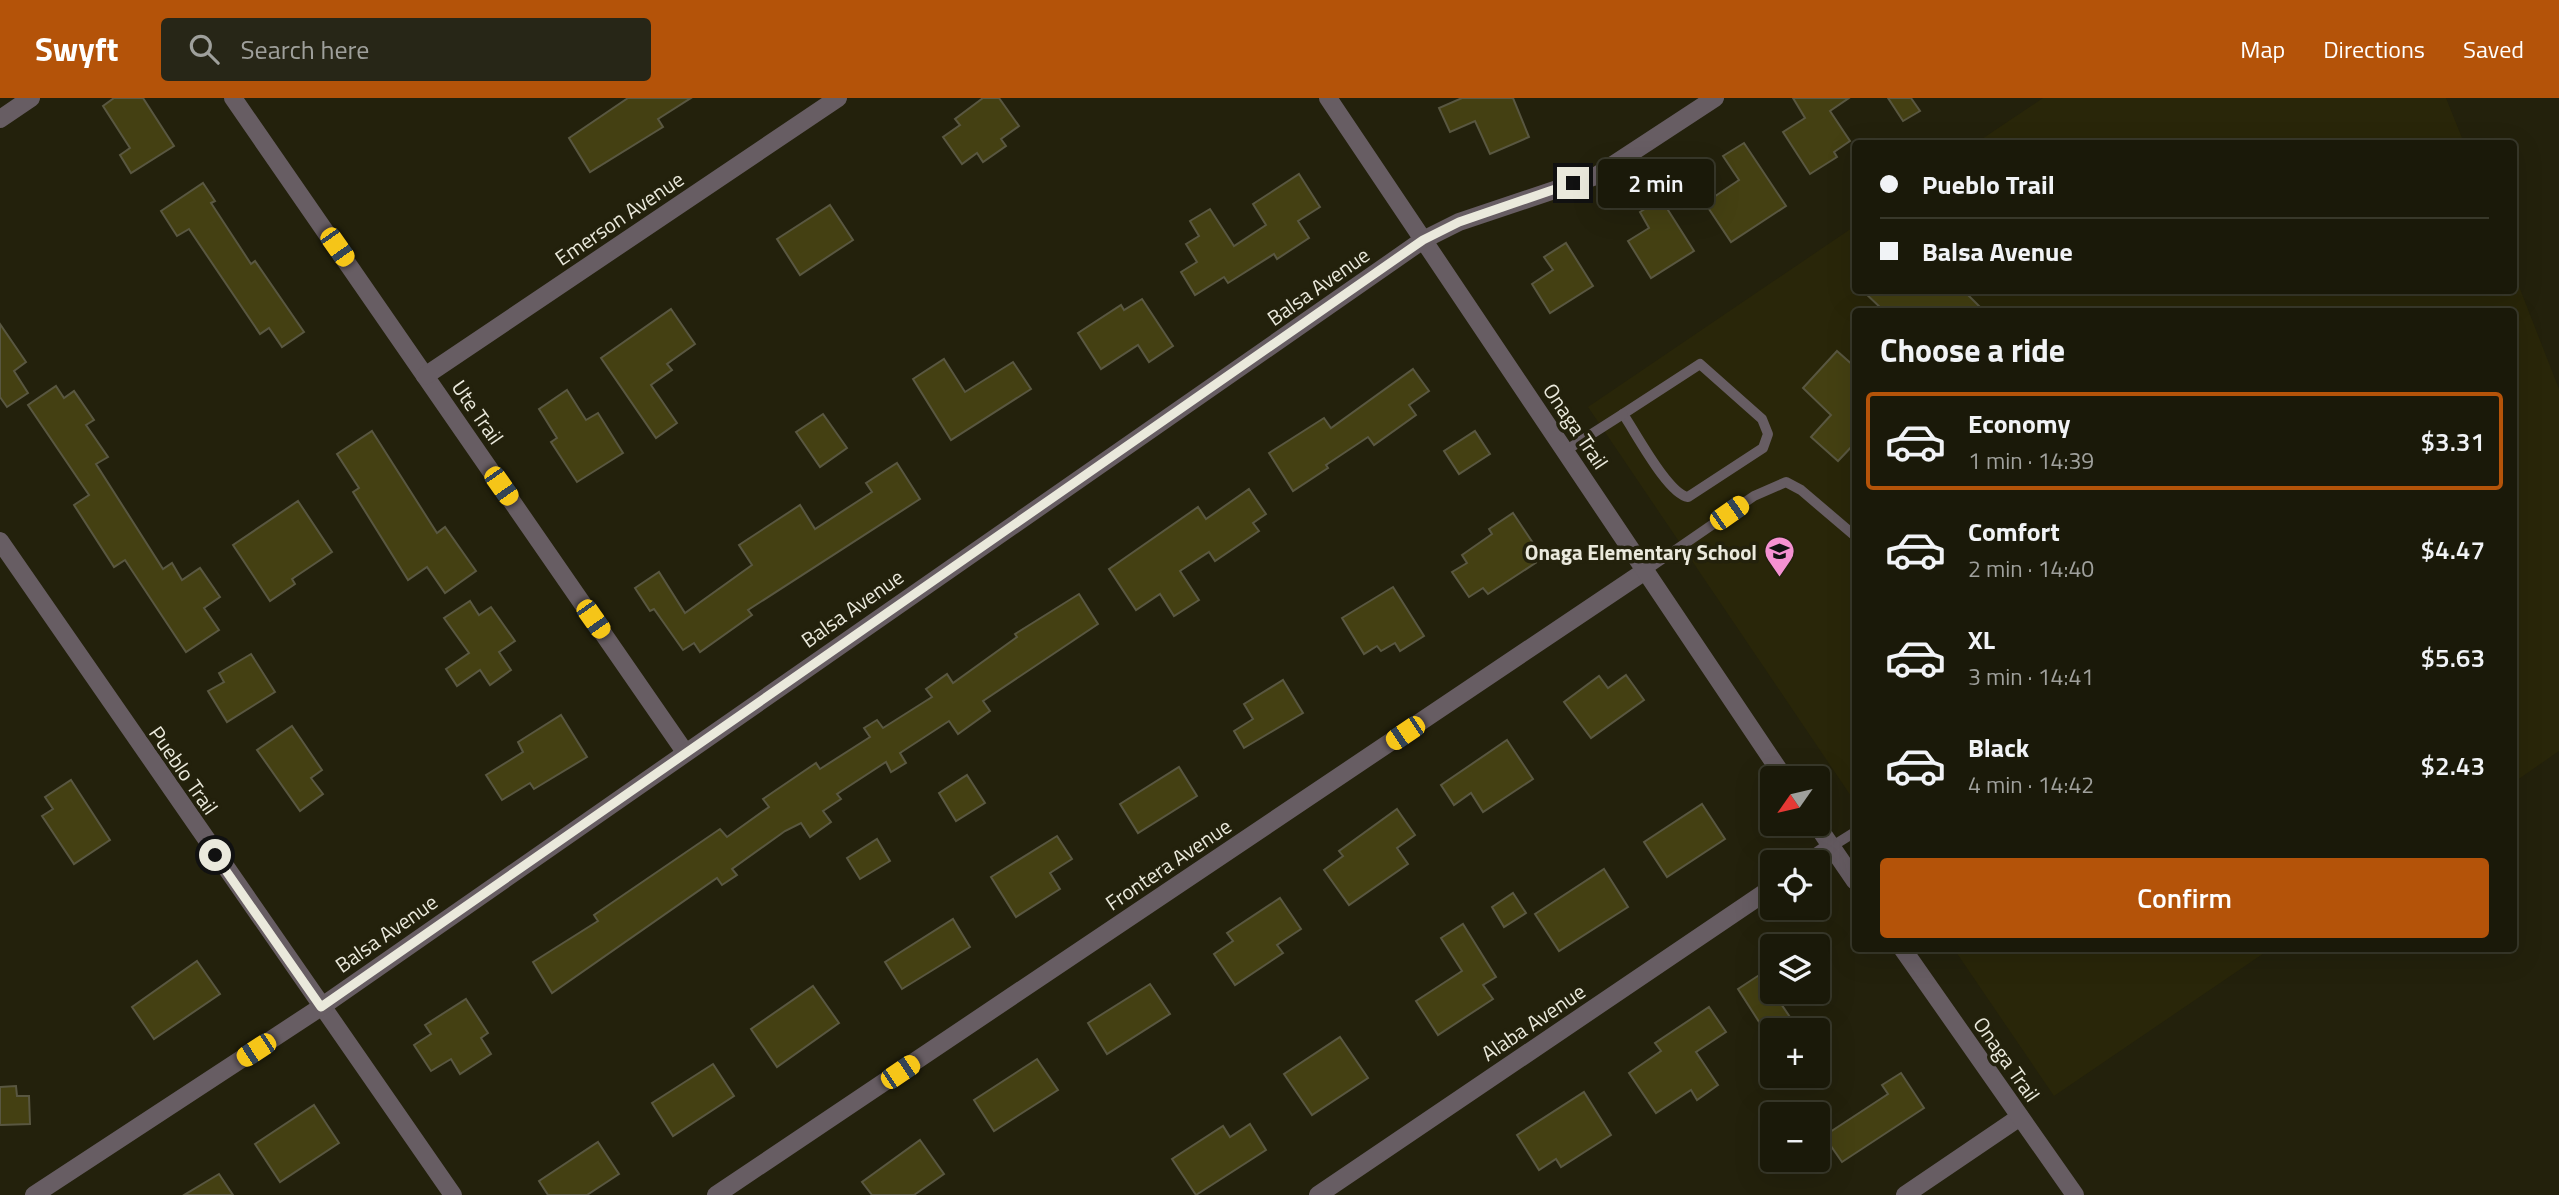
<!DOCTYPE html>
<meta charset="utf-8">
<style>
body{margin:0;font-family:"Titillium Web",sans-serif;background:#272617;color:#f1f3f6;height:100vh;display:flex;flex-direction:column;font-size:26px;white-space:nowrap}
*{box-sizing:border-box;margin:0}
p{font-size:23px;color:#9fa09c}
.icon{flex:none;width:38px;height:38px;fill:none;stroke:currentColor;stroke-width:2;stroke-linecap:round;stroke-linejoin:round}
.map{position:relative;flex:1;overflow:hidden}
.drawer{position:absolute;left:1852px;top:210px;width:665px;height:644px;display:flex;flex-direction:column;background:#1a1909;border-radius:7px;box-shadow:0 7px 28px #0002,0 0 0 2px #38382a}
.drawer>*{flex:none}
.hud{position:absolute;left:1852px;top:42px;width:665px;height:154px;border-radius:7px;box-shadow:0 7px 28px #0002,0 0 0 2px #38382a;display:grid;align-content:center;height:154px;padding:0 28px;background:#1a1909}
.needle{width:46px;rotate:236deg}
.fabs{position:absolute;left:1760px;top:668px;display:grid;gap:14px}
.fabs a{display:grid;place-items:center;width:70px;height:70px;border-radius:7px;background:#1a1909;box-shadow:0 7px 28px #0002,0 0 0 2px #38382a;font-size:35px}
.end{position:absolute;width:32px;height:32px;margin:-16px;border:9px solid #eae9dc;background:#111;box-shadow:0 0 0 4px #111}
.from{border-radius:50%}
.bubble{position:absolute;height:49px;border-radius:7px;background:#1a1909;box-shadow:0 7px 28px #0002,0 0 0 2px #38382a;font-size:23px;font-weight:600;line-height:49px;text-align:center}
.car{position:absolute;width:21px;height:42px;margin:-21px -10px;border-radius:9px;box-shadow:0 0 5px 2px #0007;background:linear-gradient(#f5c518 24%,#345 0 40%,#f5c518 0 76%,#345 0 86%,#f5c518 0)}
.hud b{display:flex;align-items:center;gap:24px;height:66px;font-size:26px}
.hud b+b{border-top:2px solid #38382a}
.hud i{width:18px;height:18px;background:#f1f3f6}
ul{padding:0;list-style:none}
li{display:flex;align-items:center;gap:21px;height:98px;margin:0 14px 10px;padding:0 14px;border:4px solid transparent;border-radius:7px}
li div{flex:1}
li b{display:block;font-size:26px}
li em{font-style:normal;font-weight:600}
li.selected{border-color:#b45309}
li>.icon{width:63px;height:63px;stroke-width:1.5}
h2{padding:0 28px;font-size:32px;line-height:84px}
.cta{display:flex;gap:14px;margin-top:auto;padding:14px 28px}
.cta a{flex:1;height:80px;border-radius:7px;background:#b45309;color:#fff;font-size:28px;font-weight:600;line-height:80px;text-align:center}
header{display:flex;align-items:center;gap:42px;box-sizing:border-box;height:98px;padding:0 35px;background:#b45309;color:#fff}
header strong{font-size:33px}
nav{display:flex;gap:38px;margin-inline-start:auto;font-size:24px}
.search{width:490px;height:63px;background:#272617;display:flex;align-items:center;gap:18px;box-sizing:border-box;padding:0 24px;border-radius:7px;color:#9fa09c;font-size:26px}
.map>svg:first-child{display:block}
.built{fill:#292609}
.building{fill:#444012;stroke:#595741;stroke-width:2}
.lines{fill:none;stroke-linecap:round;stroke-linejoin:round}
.service{stroke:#675d63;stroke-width:10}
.minor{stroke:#675d63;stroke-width:18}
.tertiary{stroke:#675d63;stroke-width:18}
.route{stroke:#eae9dc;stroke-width:9}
.labels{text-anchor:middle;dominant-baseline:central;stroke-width:7;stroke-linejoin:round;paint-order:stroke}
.street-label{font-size:21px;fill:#eae9dc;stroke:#23210c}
.poi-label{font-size:21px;font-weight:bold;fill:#eae9dc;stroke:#23210c;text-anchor:end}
</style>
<header>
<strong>Swyft</strong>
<div class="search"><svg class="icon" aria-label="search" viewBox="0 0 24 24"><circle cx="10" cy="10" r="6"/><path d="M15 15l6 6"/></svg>Search here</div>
<nav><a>Map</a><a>Directions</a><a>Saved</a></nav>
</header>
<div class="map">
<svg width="2559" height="1097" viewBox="0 0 2559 1097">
<rect width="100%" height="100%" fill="#23210c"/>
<g class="built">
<polygon points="2043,0 2446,0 2464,45 1976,45"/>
<polygon points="1855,128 1855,192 2513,192 2513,173 2559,291 2559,653 2513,685 2513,214 1855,214 1855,704 1588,309"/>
<polygon points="1954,851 2270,851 2054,998"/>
</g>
<g class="building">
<polygon points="114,0 143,0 174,48 131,75 120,57 130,50 103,8"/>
<polygon points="628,0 691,0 658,21 663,29 590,74 569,40"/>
<polygon points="983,0 999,0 1019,28 1001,41 1006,48 983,64 977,55 962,66 943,39 960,27 955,21"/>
<polygon points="1462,0 1513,0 1529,39 1490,56 1475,23 1450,34 1439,10"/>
<polygon points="1793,0 1849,0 1830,13 1850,43 1834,54 1837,59 1810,76 1783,34 1805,20"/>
<polygon points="1888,0 1911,0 1920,13 1903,23"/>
<polygon points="1744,45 1786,108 1731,144 1705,105 1739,82 1723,58"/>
<polygon points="1299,76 1320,109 1298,123 1309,140 1277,161 1274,156 1228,185 1224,179 1195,197 1181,174 1197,164 1186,146 1199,138 1190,123 1210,111 1234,148 1266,127 1253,106"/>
<polygon points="203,85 215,103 211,105 251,166 255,163 304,234 282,249 269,230 260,236 189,131 177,138 161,113"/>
<polygon points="1661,101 1694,153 1651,180 1628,143 1649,130 1640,114"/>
<polygon points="830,107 853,142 800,177 777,141"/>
<polygon points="1566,145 1593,188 1550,215 1532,186 1553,172 1544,159"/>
<polygon points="1862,192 1963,192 1985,214 1885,214"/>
<polygon points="1142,201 1173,248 1149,264 1138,247 1101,271 1078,235 1121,207 1124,212"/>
<polygon points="671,211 695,246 667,266 672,272 651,287 677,325 656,340 601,260"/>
<polygon points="0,226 26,264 14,273 28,295 7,309 0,299"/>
<polygon points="1837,253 1855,269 1855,345 1838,363 1811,339 1831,317 1803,290"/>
<polygon points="944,261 965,294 1013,264 1031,291 951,342 913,281"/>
<polygon points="1413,271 1429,293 1409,307 1416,317 1374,347 1368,339 1326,367 1328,370 1293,393 1269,355 1324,320 1331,330"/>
<polygon points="56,288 64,300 74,293 94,322 86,327 108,359 96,366 163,471 172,465 182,482 200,470 220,499 204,510 219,532 186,554 125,462 114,469 74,407 89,397 28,307"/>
<polygon points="567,292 586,322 598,315 623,355 577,384 551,344 557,340 539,311"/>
<polygon points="823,316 847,350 820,369 796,334"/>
<polygon points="372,333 437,435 445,429 476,473 445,495 427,469 408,482 353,394 359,390 337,356"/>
<polygon points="1475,333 1490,356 1459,376 1444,353"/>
<polygon points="897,365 920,401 748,512 752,517 700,554 694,545 683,552 654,511 650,513 635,490 659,474 685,515 752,467 739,447 800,407 815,431 872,394 866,385"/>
<polygon points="1249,391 1266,416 1253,425 1259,433 1215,463 1209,454 1180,473 1199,502 1174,518 1160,496 1136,512 1109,471 1198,409 1206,421"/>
<polygon points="298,403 332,454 292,481 295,486 270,503 233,447"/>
<polygon points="1513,415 1543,460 1488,496 1483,490 1469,499 1452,474 1467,465 1462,457 1492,436 1489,431"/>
<polygon points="1393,489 1424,538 1400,553 1395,545 1381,553 1377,548 1364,556 1342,520"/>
<polygon points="1079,496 1098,526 983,603 990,613 958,636 949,623 900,655 906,665 891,674 886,664 837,696 841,701 823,713 831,724 810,739 801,725 785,733 732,771 737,777 722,787 717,780 552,895 533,864 598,823 594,817 720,731 727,739 769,709 763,701 816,665 820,671 870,639 864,630 877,622 883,630 932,599 926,591 947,576 953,585 1017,539 1015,536"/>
<polygon points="470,503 479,517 491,509 515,543 499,554 511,572 490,587 480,572 457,588 446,571 469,555 444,520"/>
<polygon points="251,556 275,594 227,624 208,593 224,584 219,575"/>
<polygon points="1626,577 1644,602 1591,640 1564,604 1599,578 1608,590"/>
<polygon points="1283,582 1303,615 1244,650 1234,633 1253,621 1244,606"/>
<polygon points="561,617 587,659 534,691 530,685 502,702 486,677 523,654 518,644"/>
<polygon points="292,628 322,672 311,680 323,696 300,713 257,652"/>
<polygon points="1507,642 1533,681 1483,714 1471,695 1454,707 1441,687"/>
<polygon points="1179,669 1197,698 1138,735 1120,706"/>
<polygon points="967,677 985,705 956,723 939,695"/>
<polygon points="71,682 110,742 74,766 42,718 53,711 45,699"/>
<polygon points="1702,706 1725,741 1667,779 1644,744"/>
<polygon points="1397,711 1415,737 1397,750 1408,766 1349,807 1324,772 1343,758 1339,753"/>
<polygon points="1057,738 1072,761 1050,775 1060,791 1016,819 991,779"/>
<polygon points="877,741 890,763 860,781 847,760"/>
<polygon points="1604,771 1628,809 1559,853 1535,816"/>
<polygon points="1513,795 1526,815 1504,829 1492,809"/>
<polygon points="1280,800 1301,831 1277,847 1283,855 1235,887 1214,856 1233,843 1227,835"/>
<polygon points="953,821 970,849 902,891 885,864"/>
<polygon points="1463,826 1496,879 1483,887 1493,901 1438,937 1416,903 1462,873 1441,840"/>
<polygon points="197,863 220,896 154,941 132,909"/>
<polygon points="1773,868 1773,894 1794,925 1783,933 1773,933 1770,941 1738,891"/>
<polygon points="1150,886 1170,916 1107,956 1088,925"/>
<polygon points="813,888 839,925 777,969 751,931"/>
<polygon points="466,901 488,935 481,940 491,956 460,976 451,961 431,973 414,947 431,936 425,927"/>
<polygon points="1709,909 1726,934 1696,954 1718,987 1697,1002 1691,992 1656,1015 1629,975 1661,953 1655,945"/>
<polygon points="1340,939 1368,980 1312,1017 1284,976"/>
<polygon points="1037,961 1058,992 994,1033 974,1002"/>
<polygon points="713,966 734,998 673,1038 652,1005"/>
<polygon points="1901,975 1924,1010 1842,1064 1824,1038 1888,996 1882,987"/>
<polygon points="16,988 17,998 29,998 30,1026 0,1027 0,989"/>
<polygon points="1584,994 1611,1037 1561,1069 1556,1061 1539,1072 1517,1037"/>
<polygon points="314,1007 339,1045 280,1084 255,1046"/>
<polygon points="1250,1026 1266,1052 1196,1097 1172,1061 1223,1028 1230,1039"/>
<polygon points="920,1042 944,1076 914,1097 872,1097 862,1084"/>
<polygon points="598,1044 619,1076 587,1097 548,1097 539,1083"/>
<polygon points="219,1076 233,1097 184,1097"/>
</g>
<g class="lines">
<g class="service">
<path d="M1700 266 1762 321 1768 336 1763 350 1688 399C1668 396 1636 335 1623 316Z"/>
<polyline points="1565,353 1623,316"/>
<polyline points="1645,473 1754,398 1786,384 1801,392 1855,438"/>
<polyline points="1831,749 1855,734"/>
</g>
<g class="minor">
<polyline points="233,0 685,654"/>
<polyline points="0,21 31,0"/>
<polyline points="425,278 838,0"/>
<polyline points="0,443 453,1097"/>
<polyline points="1808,765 1831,749"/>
<polyline points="34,1097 321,909 1423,142 1459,124 1596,78 1715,0"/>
<polyline points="716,1097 1645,473"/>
<polyline points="1318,1097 1773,789"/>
<polyline points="1905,1097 2020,1019"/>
</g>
<g class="tertiary">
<polyline points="1328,0 1785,681"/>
<polyline points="1816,726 1855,783"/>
<polyline points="1902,850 2075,1097"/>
</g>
</g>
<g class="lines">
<polyline class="route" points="215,757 321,909 1423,142 1459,124 1573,85"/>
</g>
<defs>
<symbol id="school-pin" viewBox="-11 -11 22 30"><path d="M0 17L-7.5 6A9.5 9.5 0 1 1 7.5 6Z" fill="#f591d2" stroke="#23210c"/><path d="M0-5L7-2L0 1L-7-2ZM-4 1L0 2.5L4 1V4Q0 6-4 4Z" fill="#111"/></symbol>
</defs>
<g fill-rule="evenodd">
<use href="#school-pin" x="1762" y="436" width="35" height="47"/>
</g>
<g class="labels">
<g class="street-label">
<text transform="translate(619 120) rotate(-34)">Emerson Avenue</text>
<text transform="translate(1318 188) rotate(-35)">Balsa Avenue</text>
<text transform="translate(478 314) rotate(55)">Ute Trail</text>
<text transform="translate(1576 328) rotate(56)">Onaga Trail</text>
<text transform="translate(852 510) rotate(-35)">Balsa Avenue</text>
<text transform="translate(184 672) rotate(55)">Pueblo Trail</text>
<text transform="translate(1168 766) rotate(-34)">Frontera Avenue</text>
<text transform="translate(386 835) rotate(-35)">Balsa Avenue</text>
<text transform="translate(1533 924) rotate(-34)">Alaba Avenue</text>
<text transform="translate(2007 961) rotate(55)">Onaga Trail</text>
</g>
<g class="poi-label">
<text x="1757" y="454">Onaga Elementary School</text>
</g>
</g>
</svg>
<div class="fabs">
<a><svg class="needle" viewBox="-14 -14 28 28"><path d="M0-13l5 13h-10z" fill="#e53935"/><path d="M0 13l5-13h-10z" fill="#9fa09c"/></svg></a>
<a><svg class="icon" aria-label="locate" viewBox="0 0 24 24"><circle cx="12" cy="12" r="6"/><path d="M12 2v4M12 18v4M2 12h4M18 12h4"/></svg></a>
<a><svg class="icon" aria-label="layers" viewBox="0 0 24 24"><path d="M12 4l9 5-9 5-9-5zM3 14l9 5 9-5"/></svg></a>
<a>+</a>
<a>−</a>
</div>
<i class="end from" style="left:215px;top:757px"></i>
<i class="end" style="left:1573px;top:85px"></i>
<div class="bubble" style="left:1598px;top:61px;width:116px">2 min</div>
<i class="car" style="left:337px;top:149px;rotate:145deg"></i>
<i class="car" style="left:501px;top:388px;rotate:145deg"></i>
<i class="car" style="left:1729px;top:415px;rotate:55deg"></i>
<i class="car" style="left:593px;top:521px;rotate:145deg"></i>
<i class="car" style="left:1405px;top:635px;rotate:236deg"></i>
<i class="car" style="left:256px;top:952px;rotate:237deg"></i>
<i class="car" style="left:900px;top:974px;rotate:56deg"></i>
<div class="hud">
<b><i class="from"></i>Pueblo Trail</b>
<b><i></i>Balsa Avenue</b>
</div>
<section class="drawer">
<h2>Choose a ride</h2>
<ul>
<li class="selected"><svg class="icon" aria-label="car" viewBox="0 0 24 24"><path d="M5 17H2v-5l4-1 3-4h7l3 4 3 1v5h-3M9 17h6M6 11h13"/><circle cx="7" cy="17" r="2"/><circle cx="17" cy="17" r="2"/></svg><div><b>Economy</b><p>1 min · 14:39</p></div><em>$3.31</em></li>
<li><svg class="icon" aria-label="car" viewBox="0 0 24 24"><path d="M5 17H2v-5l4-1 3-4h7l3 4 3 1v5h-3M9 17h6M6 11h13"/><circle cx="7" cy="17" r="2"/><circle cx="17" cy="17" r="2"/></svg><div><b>Comfort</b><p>2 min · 14:40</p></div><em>$4.47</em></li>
<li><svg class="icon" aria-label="car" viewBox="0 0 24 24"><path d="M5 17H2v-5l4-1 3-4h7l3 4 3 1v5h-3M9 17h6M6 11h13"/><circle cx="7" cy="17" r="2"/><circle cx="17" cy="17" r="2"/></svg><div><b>XL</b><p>3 min · 14:41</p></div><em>$5.63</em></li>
<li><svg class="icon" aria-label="car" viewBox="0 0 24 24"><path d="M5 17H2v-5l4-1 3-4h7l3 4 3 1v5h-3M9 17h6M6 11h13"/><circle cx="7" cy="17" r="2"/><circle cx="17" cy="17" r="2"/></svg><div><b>Black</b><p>4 min · 14:42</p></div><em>$2.43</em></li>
</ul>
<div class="cta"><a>Confirm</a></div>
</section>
</div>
